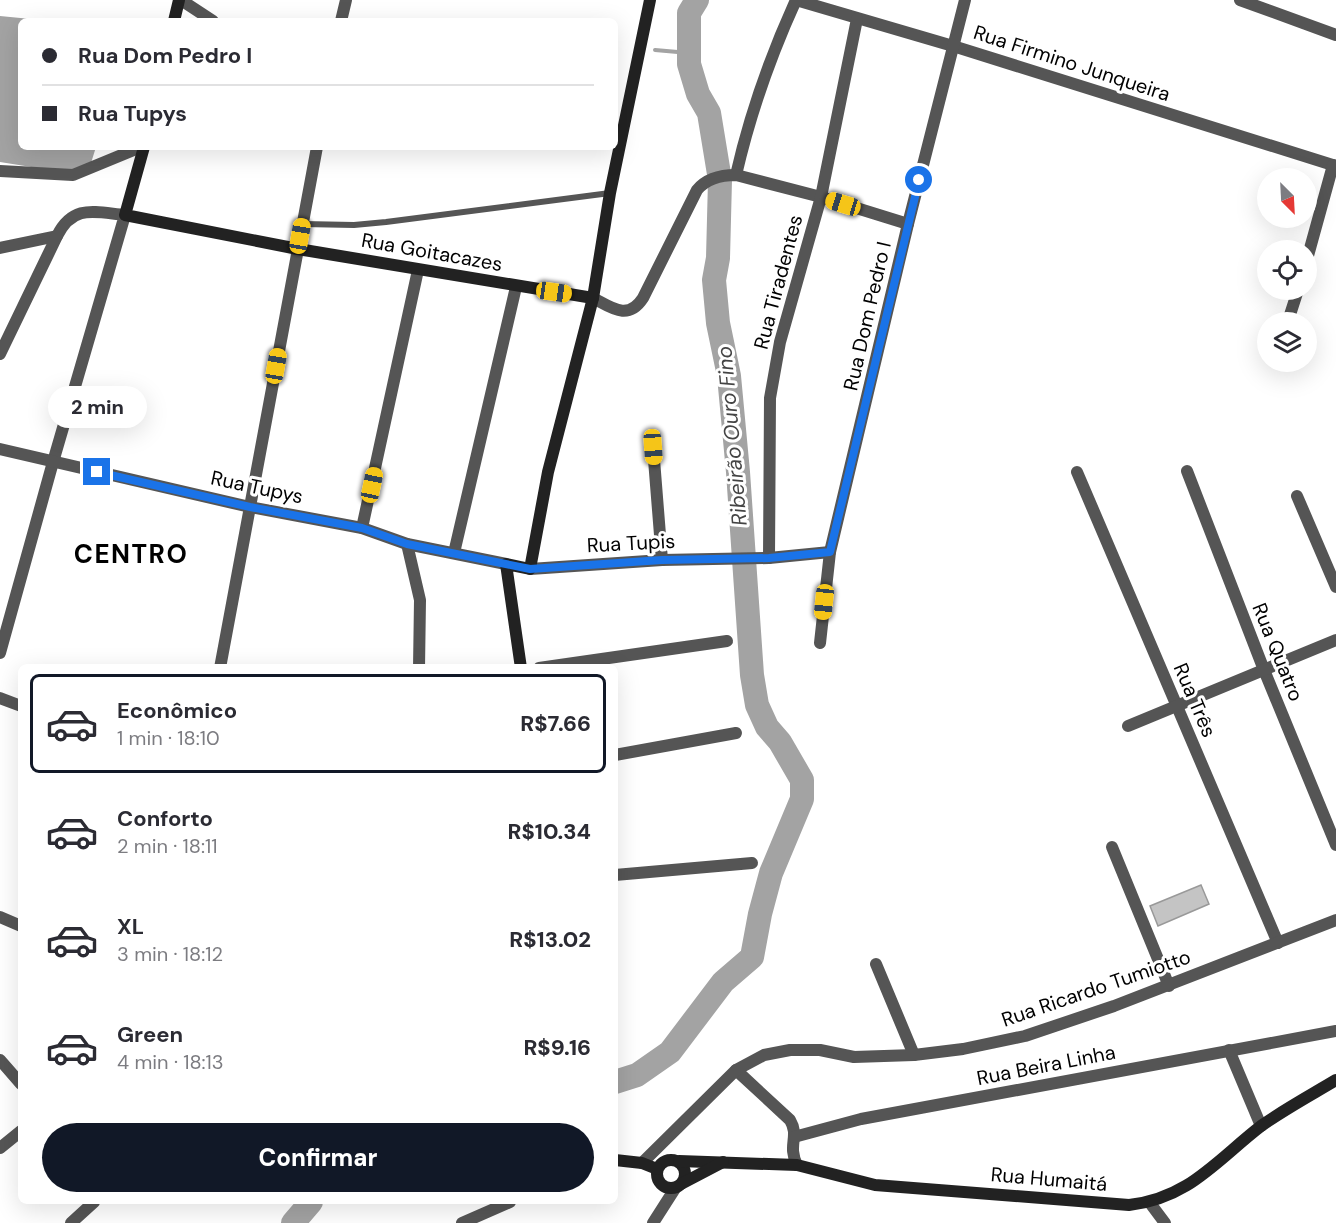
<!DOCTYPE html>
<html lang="pt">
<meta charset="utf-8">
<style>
body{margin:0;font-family:"DM Sans",sans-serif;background:#f7f7f7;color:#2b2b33;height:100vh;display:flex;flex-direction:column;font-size:22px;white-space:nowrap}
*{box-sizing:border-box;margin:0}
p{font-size:20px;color:#7c7c81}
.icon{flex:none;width:33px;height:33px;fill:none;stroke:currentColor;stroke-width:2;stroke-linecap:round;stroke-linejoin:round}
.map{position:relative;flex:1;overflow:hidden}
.panel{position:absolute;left:18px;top:664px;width:600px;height:540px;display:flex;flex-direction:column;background:#fff;border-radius:9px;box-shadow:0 6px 24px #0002}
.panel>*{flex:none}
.top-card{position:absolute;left:18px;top:18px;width:600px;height:132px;border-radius:9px;box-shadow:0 6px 24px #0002;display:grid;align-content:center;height:132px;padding:0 24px;background:#fff}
.needle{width:39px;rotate:156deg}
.tools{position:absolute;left:1257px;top:168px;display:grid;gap:12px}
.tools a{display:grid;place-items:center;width:60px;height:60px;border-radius:50%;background:#fff;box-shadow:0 6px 24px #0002;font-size:30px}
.end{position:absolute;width:27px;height:27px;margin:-14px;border:8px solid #1a73e8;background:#fff;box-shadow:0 0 0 3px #fff}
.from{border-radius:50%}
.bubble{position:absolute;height:42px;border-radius:21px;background:#fff;box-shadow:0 6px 24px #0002;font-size:20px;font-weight:800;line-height:42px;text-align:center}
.car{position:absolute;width:18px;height:36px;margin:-18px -9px;border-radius:8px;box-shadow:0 0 4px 2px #0007;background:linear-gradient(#f5c518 24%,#345 0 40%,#f5c518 0 76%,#345 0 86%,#f5c518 0)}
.top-card b{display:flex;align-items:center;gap:21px;height:57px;font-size:22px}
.top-card b+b{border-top:2px solid #e1e1e2}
.top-card i{width:15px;height:15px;background:#2b2b33}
ul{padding:10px 0 0;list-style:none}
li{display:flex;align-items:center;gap:18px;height:99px;margin:0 12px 9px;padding:0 12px;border:3px solid transparent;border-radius:9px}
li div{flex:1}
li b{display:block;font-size:22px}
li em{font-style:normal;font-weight:800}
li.active{border-color:#111827}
li>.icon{width:54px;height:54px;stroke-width:1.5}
.button{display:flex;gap:12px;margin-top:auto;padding:12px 24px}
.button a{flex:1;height:69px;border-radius:36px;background:#111827;color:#fff;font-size:24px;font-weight:800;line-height:69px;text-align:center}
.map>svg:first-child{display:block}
.water{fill:#a3a3a3}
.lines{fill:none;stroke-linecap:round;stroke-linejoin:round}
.stream{stroke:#a3a3a3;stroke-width:4}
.river{stroke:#a3a3a3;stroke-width:24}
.building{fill:#c4c4c4;stroke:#999;stroke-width:1.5}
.lane{stroke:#555;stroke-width:6}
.street{stroke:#555;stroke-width:12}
.secondary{stroke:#222;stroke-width:12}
.route{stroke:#1a73e8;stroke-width:8}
.labels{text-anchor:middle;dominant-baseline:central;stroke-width:6;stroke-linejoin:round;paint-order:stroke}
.street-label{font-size:20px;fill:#000;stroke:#fff}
.water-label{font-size:21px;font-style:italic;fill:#444;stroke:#fff}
.district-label{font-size:26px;font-weight:bold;letter-spacing:1.5px;fill:#000;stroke:#fff}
</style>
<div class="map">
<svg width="1336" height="1223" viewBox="0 0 1336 1223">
<rect width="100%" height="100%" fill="#fff"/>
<polygon class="water" points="0,16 51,21 21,21 21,147 96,147 91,163 75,174 0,162"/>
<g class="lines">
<polyline class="stream" points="655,50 689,53"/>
<g class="river">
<polyline points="615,1082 637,1075 670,1052 723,982 752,957 760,914 771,873 802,799 802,780 780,742 767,727 757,705 752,675 738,472 729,376 718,323 714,280 718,258 720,180 709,113 698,94 689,64 689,13 697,0"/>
<polyline points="293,1223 311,1202"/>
</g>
</g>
<polygon class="building" points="1201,885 1209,904 1158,926 1150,906"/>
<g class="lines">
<polyline class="lane" points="303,224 354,225 386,222 610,193"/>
<g class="street">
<polyline points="181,0 213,21"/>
<polyline points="796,0 953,46 1336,166"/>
<polyline points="1240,0 1336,35"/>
<polyline points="341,21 346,0"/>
<polyline points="0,171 73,175 141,147"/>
<path d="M736 175C750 114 770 57 796 0"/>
<polyline points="0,248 57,236"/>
<polyline points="1306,263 1333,165"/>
<path d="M593 298C612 308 628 321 643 298L697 190C706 179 721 175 736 175L821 197 908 224"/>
<polyline points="1288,321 1298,290"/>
<path d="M0 354 57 236C73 204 94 212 125 215L53 462 0 653"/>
<polyline points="653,447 662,560"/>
<polyline points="0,449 250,507 362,528 407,544 506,564"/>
<polyline points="1187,471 1264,670 1336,845"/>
<polyline points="1077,472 1278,943"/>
<polyline points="1297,496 1336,587"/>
<polyline points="362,528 418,270"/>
<polyline points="407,544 420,600 419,668"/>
<polyline points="454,553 516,287"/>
<polyline points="769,558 770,398 780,342 821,197 857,19"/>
<polyline points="530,569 662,560 769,558 830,552"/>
<polyline points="820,643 830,552 908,224 965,0"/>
<polyline points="220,668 317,147"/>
<polyline points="539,668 727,641"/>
<polyline points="0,698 21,706"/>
<polyline points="1128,726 1336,640"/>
<polyline points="615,755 736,733"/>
<polyline points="1112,847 1169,986"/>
<polyline points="615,875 752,863"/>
<polyline points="0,917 21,926"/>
<polyline points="876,964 914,1055"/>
<polyline points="1229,1050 1261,1126"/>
<polyline points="0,1060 21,1084"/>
<path d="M736 1070 790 1120C800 1137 787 1144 797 1165"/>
<polyline points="794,1137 861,1119 1336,1031"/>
<polyline points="0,1148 21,1131"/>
<polyline points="642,1163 736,1070 764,1055 790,1050 820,1050 854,1057 914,1055 963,1049 1025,1036 1114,1006 1336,920"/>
<polyline points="1150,1203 1165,1223"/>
<polyline points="71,1223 94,1202"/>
<polyline points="462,1223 510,1202"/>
<polyline points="653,1223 676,1187"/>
</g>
<g class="secondary">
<polyline points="174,21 179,0"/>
<polyline points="144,147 125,215 298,249 593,298"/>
<polyline points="521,668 506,564 530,569 548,472 593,298 610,193 650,0"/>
<circle cx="671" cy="1174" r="14"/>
<polyline points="615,1160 642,1163 657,1169"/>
<path d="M679 1161 797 1165 875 1185 1129 1205C1188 1199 1217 1160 1261 1126 1285 1109 1311 1095 1336 1080"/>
<polyline points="681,1184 723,1162"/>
</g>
</g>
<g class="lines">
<polyline class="route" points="97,472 250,507 362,528 407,544 530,569 662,560 769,558 830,552 919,180"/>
</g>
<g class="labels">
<g class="street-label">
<text transform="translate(1072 63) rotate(18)">Rua Firmino Junqueira</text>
<text transform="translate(432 252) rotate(10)">Rua Goitacazes</text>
<text transform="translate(778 282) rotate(-75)">Rua Tiradentes</text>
<text transform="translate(867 316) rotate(-77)">Rua Dom Pedro I</text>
<text transform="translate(257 487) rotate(12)">Rua Tupys</text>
<text transform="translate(631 543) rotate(-3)">Rua Tupis</text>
<text transform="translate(1278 652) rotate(68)">Rua Quatro</text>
<text transform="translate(1195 700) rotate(67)">Rua Três</text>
<text transform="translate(1096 988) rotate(-19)">Rua Ricardo Tumiotto</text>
<text transform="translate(1046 1065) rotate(-11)">Rua Beira Linha</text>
<text transform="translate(1049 1179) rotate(5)">Rua Humaitá</text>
</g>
<g class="water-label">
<text transform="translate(732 436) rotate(-95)">Ribeirão Ouro Fino</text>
</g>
<g class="district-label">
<text x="131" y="554">CENTRO</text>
</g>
</g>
</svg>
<div class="tools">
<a><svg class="needle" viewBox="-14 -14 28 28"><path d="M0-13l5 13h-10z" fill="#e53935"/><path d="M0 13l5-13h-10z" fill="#7c7c81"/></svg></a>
<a><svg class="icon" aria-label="locate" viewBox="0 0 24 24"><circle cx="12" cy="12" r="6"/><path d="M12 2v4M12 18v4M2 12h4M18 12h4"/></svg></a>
<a><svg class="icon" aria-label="layers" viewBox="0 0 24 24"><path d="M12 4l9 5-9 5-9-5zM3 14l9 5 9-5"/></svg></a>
</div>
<i class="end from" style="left:919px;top:180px"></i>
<i class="end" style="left:97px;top:472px"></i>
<div class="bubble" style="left:48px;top:386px;width:99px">2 min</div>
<i class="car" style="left:843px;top:204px;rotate:287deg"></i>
<i class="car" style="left:300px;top:236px;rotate:10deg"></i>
<i class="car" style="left:554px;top:292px;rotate:98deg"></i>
<i class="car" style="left:276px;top:366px;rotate:10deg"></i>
<i class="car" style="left:653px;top:447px;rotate:176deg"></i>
<i class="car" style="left:372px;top:485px;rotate:12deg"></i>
<i class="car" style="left:824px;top:602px;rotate:186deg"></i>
<div class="top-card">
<b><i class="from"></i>Rua Dom Pedro I</b>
<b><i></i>Rua Tupys</b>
</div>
<section class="panel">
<ul>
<li class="active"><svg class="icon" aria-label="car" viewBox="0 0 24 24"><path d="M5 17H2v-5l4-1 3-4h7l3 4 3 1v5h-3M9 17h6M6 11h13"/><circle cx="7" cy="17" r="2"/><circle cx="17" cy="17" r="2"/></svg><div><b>Econômico</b><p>1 min · 18:10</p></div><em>R$7.66</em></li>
<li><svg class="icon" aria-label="car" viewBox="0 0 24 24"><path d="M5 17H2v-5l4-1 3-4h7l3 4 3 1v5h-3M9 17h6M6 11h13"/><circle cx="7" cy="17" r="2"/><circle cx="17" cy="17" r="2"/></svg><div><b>Conforto</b><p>2 min · 18:11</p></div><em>R$10.34</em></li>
<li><svg class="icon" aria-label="car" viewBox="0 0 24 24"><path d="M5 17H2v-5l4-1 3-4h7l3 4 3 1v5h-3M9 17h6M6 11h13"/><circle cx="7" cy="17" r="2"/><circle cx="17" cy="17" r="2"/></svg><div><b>XL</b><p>3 min · 18:12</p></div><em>R$13.02</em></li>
<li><svg class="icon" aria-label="car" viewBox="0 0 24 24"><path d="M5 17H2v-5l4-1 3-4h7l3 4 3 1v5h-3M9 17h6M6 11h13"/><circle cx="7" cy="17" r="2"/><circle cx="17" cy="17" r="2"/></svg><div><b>Green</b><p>4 min · 18:13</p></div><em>R$9.16</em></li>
</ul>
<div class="button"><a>Confirmar</a></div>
</section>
</div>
